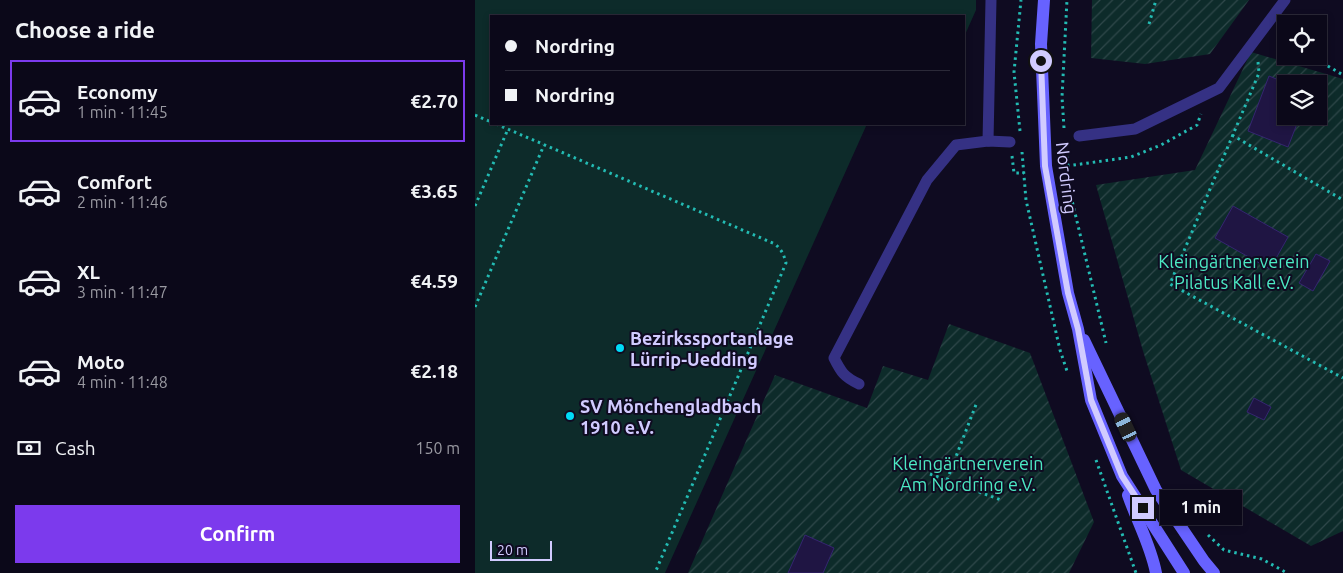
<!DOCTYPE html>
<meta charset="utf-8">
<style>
body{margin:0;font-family:Ubuntu,sans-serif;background:#191626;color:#f1f3f6;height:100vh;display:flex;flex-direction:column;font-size:19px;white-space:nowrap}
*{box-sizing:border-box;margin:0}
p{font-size:16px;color:#9a9aa2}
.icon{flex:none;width:28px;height:28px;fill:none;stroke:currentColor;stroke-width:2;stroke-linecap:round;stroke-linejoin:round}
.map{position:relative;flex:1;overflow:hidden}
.panel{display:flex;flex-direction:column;background:#0b0819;width:475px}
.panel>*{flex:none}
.banner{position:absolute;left:15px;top:15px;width:475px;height:110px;border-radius:0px;box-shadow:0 2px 8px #0003,0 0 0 1px #2b2938;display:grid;align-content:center;height:110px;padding:0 15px;background:#0b0819}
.fabs{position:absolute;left:802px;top:15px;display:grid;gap:10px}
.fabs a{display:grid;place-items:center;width:50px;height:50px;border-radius:0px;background:#0b0819;box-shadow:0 2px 8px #0003,0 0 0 1px #2b2938;font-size:25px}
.scale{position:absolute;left:15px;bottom:12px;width:62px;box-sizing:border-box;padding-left:5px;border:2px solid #d1cbff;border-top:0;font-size:14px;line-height:18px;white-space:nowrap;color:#d1cbff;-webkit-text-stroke:4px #0f0b21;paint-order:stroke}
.end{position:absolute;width:22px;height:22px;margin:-11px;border:6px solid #d1cbff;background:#111;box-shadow:0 0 0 2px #111}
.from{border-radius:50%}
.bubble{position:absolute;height:35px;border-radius:0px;background:#0b0819;box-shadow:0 2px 8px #0003,0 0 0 1px #2b2938;font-size:16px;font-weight:600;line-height:35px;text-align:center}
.car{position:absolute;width:15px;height:30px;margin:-15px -8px;border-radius:6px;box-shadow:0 0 4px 1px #0007;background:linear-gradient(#222 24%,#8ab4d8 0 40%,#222 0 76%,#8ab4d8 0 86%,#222 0)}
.banner b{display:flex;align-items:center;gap:18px;height:48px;font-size:19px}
.banner b+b{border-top:1px solid #2b2938}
.banner i{width:12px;height:12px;background:#f1f3f6}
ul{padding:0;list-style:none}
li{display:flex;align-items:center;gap:15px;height:82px;margin:0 10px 8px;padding:0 5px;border:2px solid transparent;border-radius:0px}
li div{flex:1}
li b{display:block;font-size:19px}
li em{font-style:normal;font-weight:600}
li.current{border-color:#7c3aed}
li>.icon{width:45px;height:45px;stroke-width:1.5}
h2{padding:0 15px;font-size:22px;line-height:60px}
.pay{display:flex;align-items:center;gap:12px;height:55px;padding:0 15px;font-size:19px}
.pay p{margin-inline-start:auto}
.cta{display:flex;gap:10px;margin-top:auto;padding:10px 15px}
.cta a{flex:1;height:58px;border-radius:0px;background:#7c3aed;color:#fff;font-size:20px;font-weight:600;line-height:58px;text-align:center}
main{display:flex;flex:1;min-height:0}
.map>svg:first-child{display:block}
.green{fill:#0d2b2a}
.garden{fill:url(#garden-furrows);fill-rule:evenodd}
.building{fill:#1f1543;stroke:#352571}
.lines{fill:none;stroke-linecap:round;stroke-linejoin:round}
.path{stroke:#23bbb3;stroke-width:3;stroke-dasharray:2.5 4;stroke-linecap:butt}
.lane{stroke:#353184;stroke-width:11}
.secondary{stroke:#6762ff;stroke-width:12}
.route{stroke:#d1cbff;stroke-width:6}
.poi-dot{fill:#00dbf6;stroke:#0f0b21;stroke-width:2}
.labels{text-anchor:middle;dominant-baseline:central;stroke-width:4;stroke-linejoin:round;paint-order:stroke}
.street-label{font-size:18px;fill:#d1cbff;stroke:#0f0b21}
.park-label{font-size:18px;fill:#4ce9c3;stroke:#0f0b21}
.poi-label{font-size:18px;font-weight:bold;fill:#d1cbff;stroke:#0f0b21;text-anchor:start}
</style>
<main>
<section class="panel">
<h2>Choose a ride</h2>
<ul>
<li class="current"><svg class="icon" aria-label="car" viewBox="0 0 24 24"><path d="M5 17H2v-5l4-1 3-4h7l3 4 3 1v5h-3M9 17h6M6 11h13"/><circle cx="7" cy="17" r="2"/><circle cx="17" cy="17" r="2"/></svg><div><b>Economy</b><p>1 min · 11:45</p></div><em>€2.70</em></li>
<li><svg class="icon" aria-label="car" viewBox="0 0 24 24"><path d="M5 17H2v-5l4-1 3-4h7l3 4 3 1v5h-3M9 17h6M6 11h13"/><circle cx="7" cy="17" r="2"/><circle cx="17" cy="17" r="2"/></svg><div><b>Comfort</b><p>2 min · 11:46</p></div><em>€3.65</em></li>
<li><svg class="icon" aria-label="car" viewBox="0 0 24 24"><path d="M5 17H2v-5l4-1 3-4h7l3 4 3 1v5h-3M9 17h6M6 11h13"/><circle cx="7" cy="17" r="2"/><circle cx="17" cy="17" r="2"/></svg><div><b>XL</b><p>3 min · 11:47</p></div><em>€4.59</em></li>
<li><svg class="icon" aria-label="car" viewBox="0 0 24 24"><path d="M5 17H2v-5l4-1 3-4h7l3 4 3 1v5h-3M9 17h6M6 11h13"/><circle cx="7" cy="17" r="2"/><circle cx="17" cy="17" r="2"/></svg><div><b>Moto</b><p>4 min · 11:48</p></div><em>€2.18</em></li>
</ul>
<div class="pay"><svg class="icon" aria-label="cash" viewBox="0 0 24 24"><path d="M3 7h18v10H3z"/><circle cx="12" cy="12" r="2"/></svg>Cash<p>150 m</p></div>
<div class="cta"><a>Confirm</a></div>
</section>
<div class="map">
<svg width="868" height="573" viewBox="0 0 868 573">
<defs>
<pattern id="garden-furrows" width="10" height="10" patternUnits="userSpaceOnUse" patternTransform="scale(1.25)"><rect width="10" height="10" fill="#0d2b2a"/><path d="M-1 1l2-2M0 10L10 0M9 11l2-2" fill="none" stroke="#2f484a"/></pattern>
</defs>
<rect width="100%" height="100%" fill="#0f0b21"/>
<polygon class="green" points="0,0 501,0 501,10 489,37 489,16 16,16 16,124 392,124 190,573 0,573"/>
<g class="garden">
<polygon points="617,0 774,0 735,54 670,64 616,58"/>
<path d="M776 52 868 79V531L836 546 706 470 668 351 621 185 720 170ZM811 84H844V116H811Z"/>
<polygon points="474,324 555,353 619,522 594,573 213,573 300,375 392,408 408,366 453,380"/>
</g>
<g class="building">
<polygon points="794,76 811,83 811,116 825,116 813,147 773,131"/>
<polygon points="758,206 813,237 795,269 740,238"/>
<polygon points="841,254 855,261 838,291 824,283"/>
<polygon points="779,398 796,407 789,420 772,412"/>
<polygon points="330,535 359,548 348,573 313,573"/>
</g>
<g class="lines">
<g class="path">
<polyline points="674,24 681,0"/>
<polyline points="806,38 811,41"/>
<polyline points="836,56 868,75"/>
<polyline points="783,62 784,73 695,284 868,378"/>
<polyline points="0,115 16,122"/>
<path d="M21 124 300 244C307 250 309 255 311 263L180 573"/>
<polyline points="589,128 587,97 592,0"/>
<polyline points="545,131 539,72 546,0"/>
<polyline points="757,135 868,200"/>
<polyline points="591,144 595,192 631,343"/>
<polyline points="547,152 551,200 585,350 593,374"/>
<polyline points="537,156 539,173 549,173"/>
<polyline points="592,166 656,157 686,145 722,125 726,114"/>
<polyline points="0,206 33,129"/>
<polyline points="0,307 69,145"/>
<polyline points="621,460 661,573"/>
<polyline points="455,474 526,500"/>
<polyline points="472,480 502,402"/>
<polyline points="733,535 749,550 787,559 812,573"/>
</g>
<g class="lane">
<polyline points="604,136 660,129 744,88 810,0"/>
<polyline points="513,141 516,0"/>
<path d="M384 384C369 377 366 372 359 358L452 180 481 145 513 141 535 142"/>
</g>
<g class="secondary">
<polyline points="569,0 566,44 571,166 593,293 603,329 616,400 647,476 709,573"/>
<polyline points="609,340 681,490 729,561 739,573"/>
<path d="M653 495C662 521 676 546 681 573"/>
</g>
</g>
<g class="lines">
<polyline class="route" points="566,61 570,166 593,293 603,329 616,400 647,476 668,508"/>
</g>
<g class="poi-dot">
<circle cx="145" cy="348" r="5"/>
<circle cx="95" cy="416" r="5"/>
</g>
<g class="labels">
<g class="street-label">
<text transform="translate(592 178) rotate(83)">Nordring</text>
</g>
<g class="park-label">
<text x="759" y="261">Kleingärtnerverein<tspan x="759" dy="21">Pilatus Kall e.V.</tspan></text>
<text x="493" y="463">Kleingärtnerverein<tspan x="493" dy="21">Am Nordring e.V.</tspan></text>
</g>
<g class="poi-label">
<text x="155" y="338">Bezirkssportanlage<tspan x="155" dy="21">Lürrip-Uedding</tspan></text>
<text x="105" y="406">SV Mönchengladbach<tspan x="105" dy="21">1910 e.V.</tspan></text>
</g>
</g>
</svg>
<div class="fabs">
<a><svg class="icon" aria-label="locate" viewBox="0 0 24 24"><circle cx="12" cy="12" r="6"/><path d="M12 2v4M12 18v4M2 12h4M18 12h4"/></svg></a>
<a><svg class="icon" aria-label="layers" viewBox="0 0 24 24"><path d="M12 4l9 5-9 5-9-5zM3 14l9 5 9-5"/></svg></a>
</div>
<div class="scale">20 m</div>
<i class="end from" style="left:566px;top:61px"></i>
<i class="end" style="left:668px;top:508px"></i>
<div class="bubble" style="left:685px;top:490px;width:82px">1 min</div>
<i class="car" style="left:651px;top:427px;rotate:335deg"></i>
<div class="banner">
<b><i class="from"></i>Nordring</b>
<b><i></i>Nordring</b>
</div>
</div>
</main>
